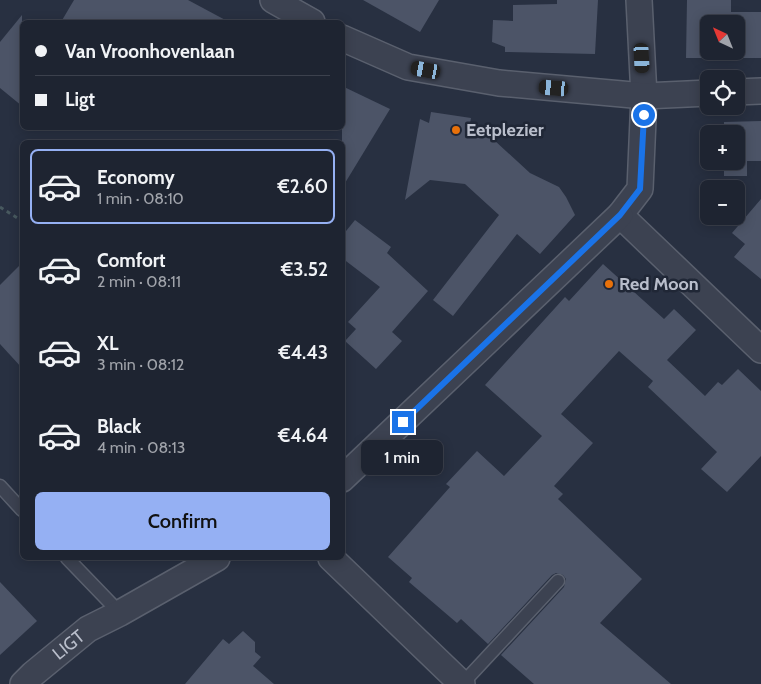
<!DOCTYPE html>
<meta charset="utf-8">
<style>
body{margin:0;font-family:Cabin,sans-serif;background:#2b303d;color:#f1f3f6;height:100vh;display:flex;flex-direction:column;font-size:19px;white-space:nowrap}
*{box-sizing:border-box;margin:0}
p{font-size:16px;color:#a1a4ab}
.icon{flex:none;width:28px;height:28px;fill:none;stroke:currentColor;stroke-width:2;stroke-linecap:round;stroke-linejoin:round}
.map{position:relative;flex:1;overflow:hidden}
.sheet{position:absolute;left:20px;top:140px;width:325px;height:420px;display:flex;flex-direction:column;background:#1e2431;border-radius:8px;box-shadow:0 2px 12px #0003,0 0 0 1px #3c414d}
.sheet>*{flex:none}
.banner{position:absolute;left:20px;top:20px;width:325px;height:110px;border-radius:8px;box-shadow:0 2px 12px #0003,0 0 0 1px #3c414d;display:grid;align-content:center;height:110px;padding:0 15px;background:#1e2431}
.needle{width:32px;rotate:317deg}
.fabs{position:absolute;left:700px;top:15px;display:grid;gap:10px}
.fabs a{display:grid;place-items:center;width:45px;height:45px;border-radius:8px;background:#1e2431;box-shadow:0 2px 12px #0003,0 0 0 1px #3c414d;font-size:25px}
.end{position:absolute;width:22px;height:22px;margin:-11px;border:6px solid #1a73e8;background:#fff;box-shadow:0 0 0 2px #fff}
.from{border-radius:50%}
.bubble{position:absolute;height:35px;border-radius:8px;background:#1e2431;box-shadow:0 2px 12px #0003,0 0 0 1px #3c414d;font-size:16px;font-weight:600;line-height:35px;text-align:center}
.car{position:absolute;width:15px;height:30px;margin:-15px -8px;border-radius:6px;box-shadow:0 0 4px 1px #0007;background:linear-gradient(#222 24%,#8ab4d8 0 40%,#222 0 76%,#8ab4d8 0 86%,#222 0)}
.banner b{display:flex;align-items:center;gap:18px;height:48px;font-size:19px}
.banner b+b{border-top:1px solid #3c414d}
.banner i{width:12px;height:12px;background:#f1f3f6}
ul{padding:9px 0 0;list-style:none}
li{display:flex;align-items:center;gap:15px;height:75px;margin:0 10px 8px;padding:0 5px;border:2px solid transparent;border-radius:8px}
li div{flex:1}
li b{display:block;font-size:19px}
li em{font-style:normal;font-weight:600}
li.active{border-color:#95b0f3}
li>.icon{width:45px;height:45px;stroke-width:1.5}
.primary-button{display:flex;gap:10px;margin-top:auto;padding:10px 15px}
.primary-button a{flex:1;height:58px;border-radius:8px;background:#95b0f3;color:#111;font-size:20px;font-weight:600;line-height:58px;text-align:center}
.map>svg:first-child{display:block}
.building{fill:#4c5467;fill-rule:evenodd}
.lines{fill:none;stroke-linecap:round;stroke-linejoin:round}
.service-casing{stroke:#5a606e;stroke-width:15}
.minor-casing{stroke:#5a606e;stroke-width:28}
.path{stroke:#48595f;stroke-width:3;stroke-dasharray:4 4;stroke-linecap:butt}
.service{stroke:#3c4251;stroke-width:12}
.minor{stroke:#3c4251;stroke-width:25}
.route{stroke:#1a73e8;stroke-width:6}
.food-dot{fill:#e8710a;stroke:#202736;stroke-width:2}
.labels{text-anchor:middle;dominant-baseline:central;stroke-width:5;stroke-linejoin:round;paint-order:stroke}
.poi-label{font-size:18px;font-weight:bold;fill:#b9becb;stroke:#202736;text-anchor:start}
.street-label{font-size:18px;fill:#b9becb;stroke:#202736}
</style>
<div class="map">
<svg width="761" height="684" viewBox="0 0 761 684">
<rect width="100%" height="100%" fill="#283041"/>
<g class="building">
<polygon points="74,0 188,0 229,22 61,22"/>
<polygon points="363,0 439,0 420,32"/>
<polygon points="557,0 598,0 595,54 505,52 505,47 492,42 493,20 513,21 513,5 557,4"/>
<path d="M687 0H731V12H761V58H686ZM709 24H736V51H709Z"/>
<polygon points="22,15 22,106 0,88 0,42"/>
<polygon points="342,86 390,109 342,188"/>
<polygon points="431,112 471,118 469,129 481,128 530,173 559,187 566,197 575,215 540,254 517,234 453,316 433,300 499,215 465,184 430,180 405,200 420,119 429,123"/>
<polygon points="761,121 761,161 747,161 747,176 724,176 724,161 736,161 736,134 724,134 724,122"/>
<polygon points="761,199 761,279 734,257 745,244 732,233"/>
<polygon points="355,220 391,247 387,253 428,291 392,332 402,341 376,369 345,341 356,329 348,322 380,287 342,258 342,236"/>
<polygon points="22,263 22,368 0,344 0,285"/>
<polygon points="603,264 664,319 674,309 696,330 667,360 705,396 718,382 722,385 738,369 761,391 761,456 727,492 701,469 717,452 648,387 653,381 619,351 561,414 593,443 554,486 563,494 558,499 642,579 600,623 671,684 534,684 501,655 564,587 566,579 563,575 556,573 552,575 488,644 461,619 457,623 409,582 412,578 388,557 450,487 446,484 477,451 504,476 542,436 485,385 565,297 569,301"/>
<polygon points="0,582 37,621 0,655"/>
<polygon points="243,631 255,642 255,652 261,657 253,666 274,684 185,684 223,639 229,644"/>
</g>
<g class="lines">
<defs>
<g id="service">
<polyline points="0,486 22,510"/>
<polyline points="67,558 120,613"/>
<polyline points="462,684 558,581"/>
</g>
<g id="minor">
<polyline points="273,0 312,22"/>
<polyline points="639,0 644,96 640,189 620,215 761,350"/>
<polyline points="342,38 408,67 499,83 644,96 709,93"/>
<polyline points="736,92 761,91"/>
<polyline points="342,479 620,215"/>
<polyline points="331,558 462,684"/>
<path id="s1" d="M23 684 33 674 88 629 120 613 217 558"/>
</g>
</defs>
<use href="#service" class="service-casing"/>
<use href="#minor" class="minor-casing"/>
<polyline class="path" points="0,207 22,221"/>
<use href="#service" class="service"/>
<use href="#minor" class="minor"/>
</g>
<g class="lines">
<polyline class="route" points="403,422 620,215 640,189 644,115"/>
</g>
<g class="food-dot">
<circle cx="456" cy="130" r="5"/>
<circle cx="609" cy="284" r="5"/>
</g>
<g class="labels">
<g class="poi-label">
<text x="466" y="130">Eetplezier</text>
<text x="619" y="284">Red Moon</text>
</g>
<g class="street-label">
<text stroke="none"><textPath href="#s1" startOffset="60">LIGT</textPath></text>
</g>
</g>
</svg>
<div class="fabs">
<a><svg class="needle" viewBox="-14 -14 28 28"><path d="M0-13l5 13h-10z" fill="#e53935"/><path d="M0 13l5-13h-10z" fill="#a1a4ab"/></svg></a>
<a><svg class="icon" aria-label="locate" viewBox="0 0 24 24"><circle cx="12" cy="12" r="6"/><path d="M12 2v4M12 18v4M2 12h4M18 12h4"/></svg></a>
<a>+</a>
<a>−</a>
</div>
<i class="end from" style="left:644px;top:115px"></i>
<i class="end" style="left:403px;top:422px"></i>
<div class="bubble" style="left:361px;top:440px;width:82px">1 min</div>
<i class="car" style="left:642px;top:58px;rotate:177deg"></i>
<i class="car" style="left:426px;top:70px;rotate:280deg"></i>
<i class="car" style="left:554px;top:88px;rotate:275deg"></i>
<div class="banner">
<b><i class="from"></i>Van Vroonhovenlaan</b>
<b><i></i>Ligt</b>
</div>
<section class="sheet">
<ul>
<li class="active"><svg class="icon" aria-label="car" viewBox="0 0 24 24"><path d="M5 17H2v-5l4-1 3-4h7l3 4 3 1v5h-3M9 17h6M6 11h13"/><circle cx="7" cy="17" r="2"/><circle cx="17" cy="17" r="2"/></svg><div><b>Economy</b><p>1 min · 08:10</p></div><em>€2.60</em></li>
<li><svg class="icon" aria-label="car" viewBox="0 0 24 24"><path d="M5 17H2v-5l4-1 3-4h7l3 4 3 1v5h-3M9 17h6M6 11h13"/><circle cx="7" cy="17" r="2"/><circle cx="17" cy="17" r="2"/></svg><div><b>Comfort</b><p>2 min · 08:11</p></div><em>€3.52</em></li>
<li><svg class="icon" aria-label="car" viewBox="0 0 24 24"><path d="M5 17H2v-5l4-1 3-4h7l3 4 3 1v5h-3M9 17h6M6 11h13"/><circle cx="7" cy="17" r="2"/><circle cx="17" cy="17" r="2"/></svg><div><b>XL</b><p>3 min · 08:12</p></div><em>€4.43</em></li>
<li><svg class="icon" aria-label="car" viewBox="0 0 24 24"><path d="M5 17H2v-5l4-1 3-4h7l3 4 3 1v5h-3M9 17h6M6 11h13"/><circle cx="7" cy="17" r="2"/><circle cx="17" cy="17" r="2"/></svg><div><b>Black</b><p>4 min · 08:13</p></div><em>€4.64</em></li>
</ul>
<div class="primary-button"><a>Confirm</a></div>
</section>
</div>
